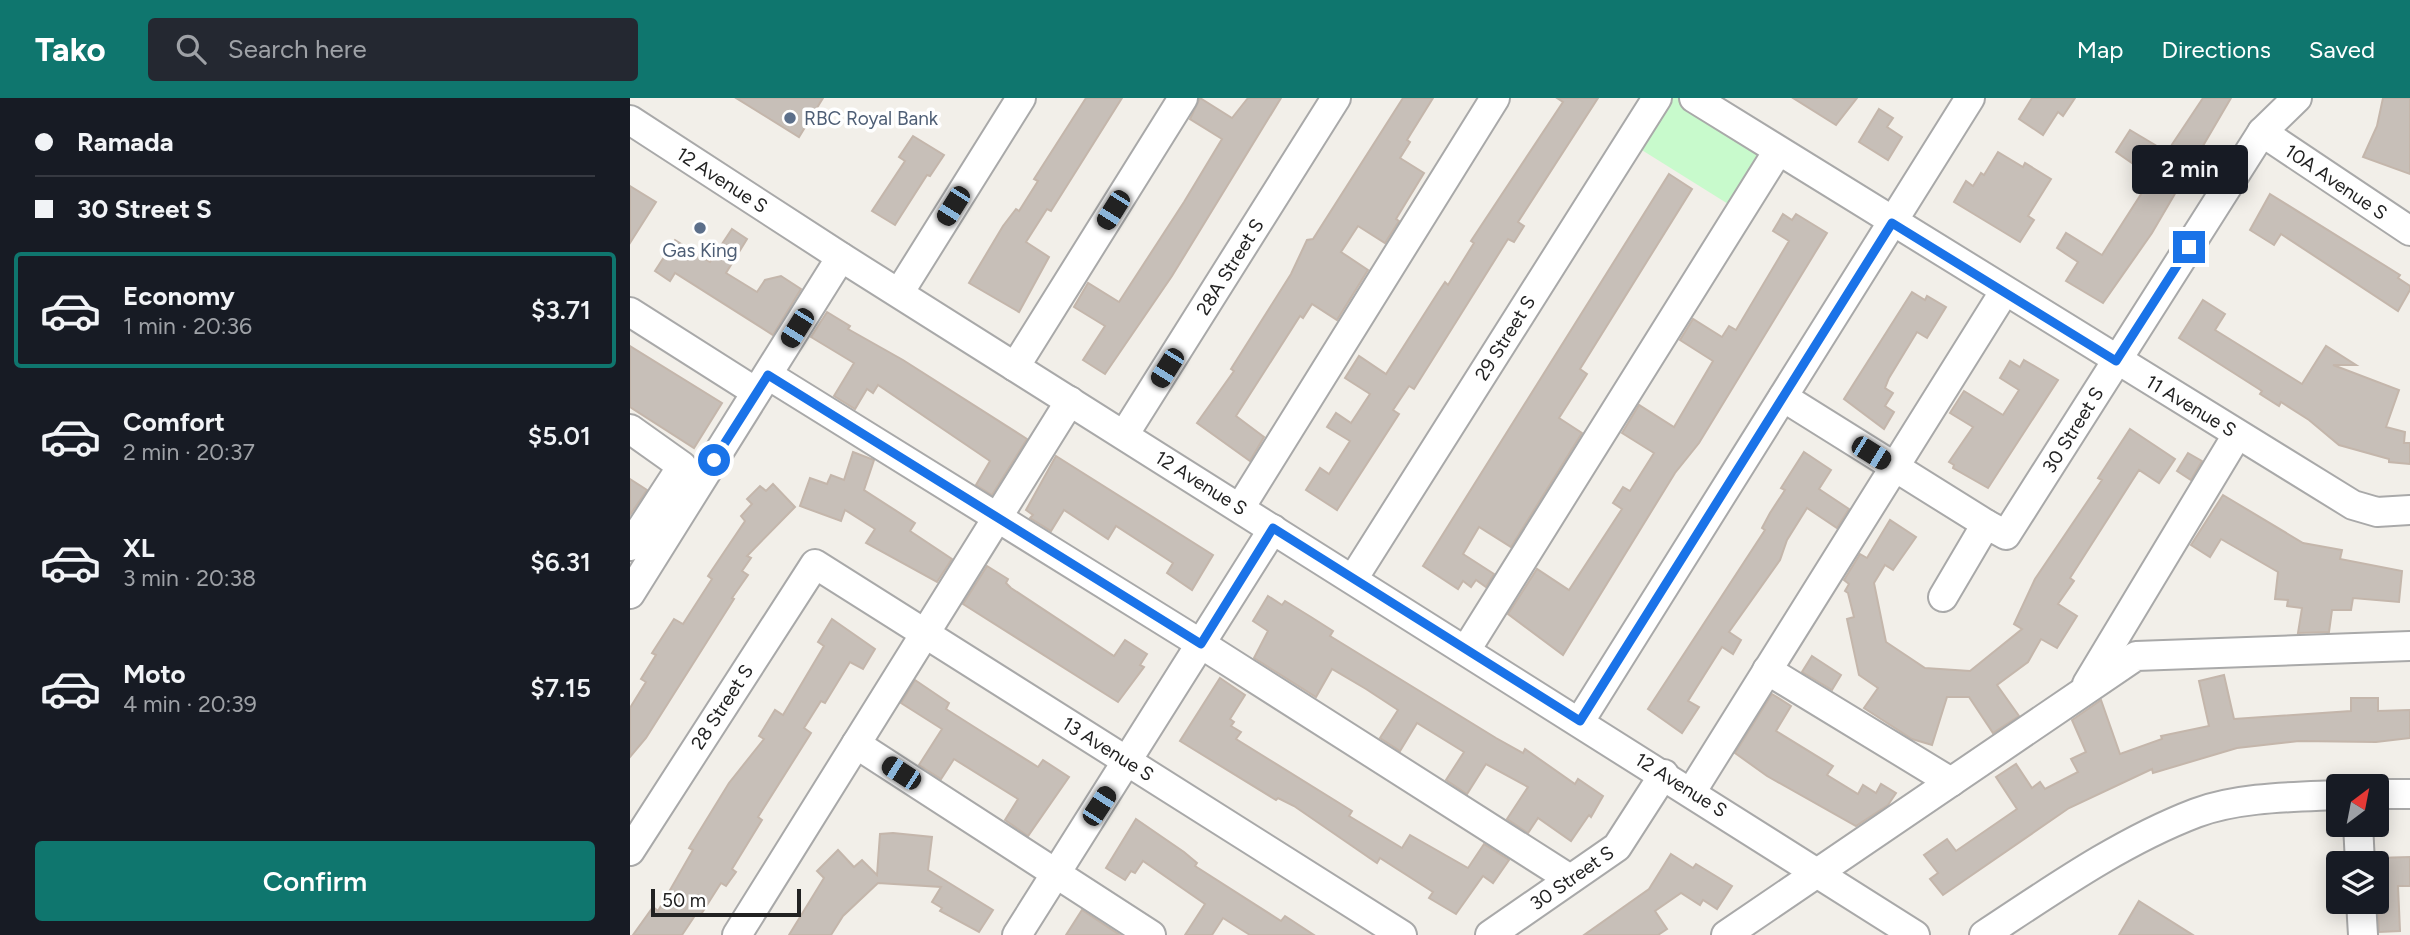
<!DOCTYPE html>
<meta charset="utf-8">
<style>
body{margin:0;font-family:Figtree,sans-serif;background:#242831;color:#f1f3f6;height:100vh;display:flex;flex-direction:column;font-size:26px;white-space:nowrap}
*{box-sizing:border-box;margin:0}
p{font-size:23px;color:#9ea1a6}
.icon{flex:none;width:38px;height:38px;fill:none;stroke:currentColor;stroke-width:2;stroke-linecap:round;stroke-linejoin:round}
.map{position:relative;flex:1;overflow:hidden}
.details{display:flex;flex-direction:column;background:#171b24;width:630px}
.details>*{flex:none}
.top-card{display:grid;align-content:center;height:154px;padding:0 35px;background:#171b24}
.needle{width:46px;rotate:32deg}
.buttons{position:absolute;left:1696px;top:676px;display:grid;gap:14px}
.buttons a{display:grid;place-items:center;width:63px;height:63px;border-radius:7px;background:#171b24;box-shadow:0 4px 18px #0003;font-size:35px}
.scale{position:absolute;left:21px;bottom:18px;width:150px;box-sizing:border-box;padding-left:7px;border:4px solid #222;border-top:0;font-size:19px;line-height:24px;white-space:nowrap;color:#222;-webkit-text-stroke:5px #fff;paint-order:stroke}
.end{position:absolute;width:32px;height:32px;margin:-16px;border:9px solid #1a73e8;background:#fff;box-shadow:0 0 0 4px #fff}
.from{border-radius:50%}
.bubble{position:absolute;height:49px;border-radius:7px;background:#171b24;box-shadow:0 4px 18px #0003;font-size:23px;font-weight:600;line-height:49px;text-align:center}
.car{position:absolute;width:21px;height:42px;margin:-21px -10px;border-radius:9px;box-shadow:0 0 5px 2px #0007;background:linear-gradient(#222 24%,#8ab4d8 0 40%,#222 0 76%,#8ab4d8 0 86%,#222 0)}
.top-card b{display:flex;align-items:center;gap:24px;height:66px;font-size:26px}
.top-card b+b{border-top:2px solid #363941}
.top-card i{width:18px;height:18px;background:#f1f3f6}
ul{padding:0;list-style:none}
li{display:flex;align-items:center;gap:21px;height:116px;margin:0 14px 10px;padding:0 21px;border:4px solid transparent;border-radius:7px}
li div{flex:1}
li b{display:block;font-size:26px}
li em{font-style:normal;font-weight:600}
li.on{border-color:#0f766e}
li>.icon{width:63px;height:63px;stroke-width:1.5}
.cta{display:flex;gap:14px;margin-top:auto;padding:14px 35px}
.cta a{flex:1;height:80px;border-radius:7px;background:#0f766e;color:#fff;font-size:28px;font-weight:600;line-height:80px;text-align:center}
header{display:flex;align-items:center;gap:42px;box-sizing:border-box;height:98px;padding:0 35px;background:#0f766e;color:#fff}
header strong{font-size:33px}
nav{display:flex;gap:38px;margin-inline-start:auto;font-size:24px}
.search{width:490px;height:63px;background:#242831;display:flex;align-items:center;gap:18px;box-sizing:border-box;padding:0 24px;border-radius:7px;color:#9ea1a6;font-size:26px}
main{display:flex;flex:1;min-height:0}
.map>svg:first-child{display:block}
.park{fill:#c8facc}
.building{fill:#c7bfb8;stroke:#c4b6ab;stroke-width:2}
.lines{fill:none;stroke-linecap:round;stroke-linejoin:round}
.minor-casing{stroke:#a9a9a9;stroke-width:32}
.minor{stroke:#fff;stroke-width:28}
.route{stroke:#1a73e8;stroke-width:9}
.service-dot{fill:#5c6f8a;stroke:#fff;stroke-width:2.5}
.labels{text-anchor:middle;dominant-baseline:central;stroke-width:7;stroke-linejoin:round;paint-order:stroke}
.service-label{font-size:19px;fill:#4e5e75;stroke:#fff;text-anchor:start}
.street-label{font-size:19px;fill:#222;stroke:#fff}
</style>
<header>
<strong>Tako</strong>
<div class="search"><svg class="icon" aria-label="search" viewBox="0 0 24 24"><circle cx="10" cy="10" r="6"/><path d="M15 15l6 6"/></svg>Search here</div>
<nav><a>Map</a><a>Directions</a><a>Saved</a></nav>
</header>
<main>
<section class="details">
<div class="top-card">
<b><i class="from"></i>Ramada</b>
<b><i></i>30 Street S</b>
</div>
<ul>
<li class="on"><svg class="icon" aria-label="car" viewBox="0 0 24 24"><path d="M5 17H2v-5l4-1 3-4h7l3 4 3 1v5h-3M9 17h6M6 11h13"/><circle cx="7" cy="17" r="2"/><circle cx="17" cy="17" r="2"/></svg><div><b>Economy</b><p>1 min · 20:36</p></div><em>$3.71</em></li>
<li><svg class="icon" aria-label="car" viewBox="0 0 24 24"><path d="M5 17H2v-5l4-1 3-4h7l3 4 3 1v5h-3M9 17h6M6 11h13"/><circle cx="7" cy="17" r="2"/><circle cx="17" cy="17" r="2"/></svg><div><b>Comfort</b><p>2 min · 20:37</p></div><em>$5.01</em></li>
<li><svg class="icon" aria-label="car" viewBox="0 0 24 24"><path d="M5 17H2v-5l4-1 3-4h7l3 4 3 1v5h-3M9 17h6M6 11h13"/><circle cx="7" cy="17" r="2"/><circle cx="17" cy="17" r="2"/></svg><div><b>XL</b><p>3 min · 20:38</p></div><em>$6.31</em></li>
<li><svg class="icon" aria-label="car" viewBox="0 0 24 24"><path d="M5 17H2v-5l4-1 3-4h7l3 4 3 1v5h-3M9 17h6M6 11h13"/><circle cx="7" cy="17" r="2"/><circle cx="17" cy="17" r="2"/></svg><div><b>Moto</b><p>4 min · 20:39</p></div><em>$7.15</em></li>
</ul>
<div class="cta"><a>Confirm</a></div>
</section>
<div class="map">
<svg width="1780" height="837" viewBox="0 0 1780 837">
<rect width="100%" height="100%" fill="#f2efe9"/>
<polygon class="park" points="1027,0 1064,0 1141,48 1103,109 999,44"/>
<g class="building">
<polygon points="106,0 193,0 169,39"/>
<polygon points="456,0 492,0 421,113 417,111 396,144 419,159 389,214 339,185 373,128 386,111 389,113 408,83 404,81"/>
<polygon points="570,0 602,20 618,0 651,0 542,178 475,276 453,262 475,228 444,209 458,185 489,204 554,104 592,41 560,21"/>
<polygon points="773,0 803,0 777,42 780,44 770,60 794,75 766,121 769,123 755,145 728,128 711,154 738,172 707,222 682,206 673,220 670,218 606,318 634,339 620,363 567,325 604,273 601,271 661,176 677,142 683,141"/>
<polygon points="927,0 968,0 888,124 894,128 884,144 878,141 784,291 779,288 763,312 769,316 707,412 676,392 690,370 699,376 720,343 697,329 706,315 721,325 740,296 715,280 729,258 756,276 809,193 815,184 818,187 844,145 841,143 933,4"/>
<polygon points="1163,0 1227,0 1206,27"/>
<polygon points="1402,0 1445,0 1433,18 1428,14 1413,37 1389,21"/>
<polygon points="1573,0 1601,0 1522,135 1473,205 1436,183 1448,164 1427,150 1436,135 1472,157 1522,79 1486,54 1500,32 1537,54"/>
<polygon points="1753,0 1780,0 1780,76 1733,59 1747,28"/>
<polygon points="1249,11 1263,20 1257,29 1272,39 1258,62 1229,44"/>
<polygon points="283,38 314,57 300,78 297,77 265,127 242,113 275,63 269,59"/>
<polygon points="1368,54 1393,69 1395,65 1421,81 1398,118 1404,122 1390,144 1324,104 1336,83 1343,88 1351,75 1354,77"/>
<polygon points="1039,76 1062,91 950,271 957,276 929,320 952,335 881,449 849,429 833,456 864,476 856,489 846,482 841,489 833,483 828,491 793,468"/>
<polygon points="0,88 26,104 0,145"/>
<polygon points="1640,96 1770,177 1768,180 1780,188 1780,192 1768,213 1651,136 1644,147 1620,132"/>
<polygon points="1153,116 1162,122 1166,116 1197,135 1069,345 1045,375 933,557 878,516 907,471 939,492 992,411 983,405 993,389 1000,393 1024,355 992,335 1009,307 1044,329 1083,263 1050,242 1063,221 1092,239 1099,228 1106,232 1159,143 1143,133"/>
<polygon points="102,131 117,141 96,175 127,194 135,182 151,178 171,191 143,237 45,175 40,183 25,173 45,142 80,164"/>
<polygon points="1282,194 1295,202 1297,198 1316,209 1297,240 1287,234 1259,280 1255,290 1263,295 1255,308 1264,314 1254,331 1214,301"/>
<polygon points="1573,202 1595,216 1585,232 1672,286 1696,248 1726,267 1703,267 1769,292 1756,329 1775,334 1774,345 1780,345 1780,366 1759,364 1759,361 1709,347 1679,322 1651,304 1649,308 1630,296 1632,293 1549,240"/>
<polygon points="197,214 220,228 218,231 273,262 397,341 362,397 346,387 360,363 248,287 243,295 237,291 225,311 204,298 224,265 181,239"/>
<polygon points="0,248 92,305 64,350 0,309"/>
<polygon points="1394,262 1428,282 1358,390 1323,370 1324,367 1319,364 1343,329 1320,315 1334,293 1373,317 1389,292 1370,280 1380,263 1390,269"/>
<polygon points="1500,331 1545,361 1529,385 1509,372 1440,480 1444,483 1428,506 1447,518 1427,550 1411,541 1398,564 1367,587 1389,618 1363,635 1339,599 1317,599 1302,647 1282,641 1234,610 1248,590 1229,577 1217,521 1224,519 1218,495 1215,493 1219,486 1214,482 1230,456 1237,460 1260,422 1286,439 1263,472 1255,467 1244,485 1256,544 1295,570 1340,573 1392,531 1384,526 1405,481 1472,382 1468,380"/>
<polygon points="223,354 244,362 234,392 285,425 280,433 322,461 307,484 236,445 245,431 215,412 211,423 170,408 180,380 197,386 201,377 214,382"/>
<polygon points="1174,354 1201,372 1189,391 1219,411 1207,430 1177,410 1157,442 1150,462 1099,534 1111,542 1103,556 1092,549 1058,603 1069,609 1052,635 1018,611 1135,432 1132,430 1140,415 1155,392 1151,390"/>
<polygon points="1558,355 1572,363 1561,382 1547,373"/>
<polygon points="426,358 583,457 562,492 537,475 543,465 486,428 478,441 434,412 421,433 400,420 403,417 396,412"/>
<polygon points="0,381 17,392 0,417"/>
<polygon points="143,386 165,409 117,458 121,460 112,473 118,477 102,500 104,501 16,640 0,659 0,610 16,584 11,581 26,557 22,555 44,521 53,526 82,481 78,478 115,423 111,418 122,406 117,401 130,388 136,393"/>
<polygon points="1593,397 1673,445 1712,452 1710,461 1772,473 1769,504 1723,500 1721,512 1702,512 1699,534 1668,535 1672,510 1657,508 1658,502 1645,501 1648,474 1591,441 1580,459 1561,447"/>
<polygon points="357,468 378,481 376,485 381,490 484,558 495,542 517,556 510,567 514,569 488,604 333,506"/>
<polygon points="638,498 652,507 655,503 681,519 703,533 700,538 866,640 893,655 895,651 945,686 948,681 973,698 961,719 959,717 941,743 908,720 898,735 877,721 898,689 856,666 837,696 816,682 834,654 787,625 770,653 750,640 768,612 736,591 702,571 686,599 624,560 638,533 623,523"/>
<polygon points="202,521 245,551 233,571 220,564 195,605 191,603 174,630 181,635 128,719 132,722 102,771 106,774 96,788 91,785 70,818 66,816 52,837 3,837 23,809 28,813 63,752 59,750 99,685 134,641 129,638 145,612 153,617 194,548 188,544"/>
<polygon points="1182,558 1211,577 1202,592 1172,574"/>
<polygon points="1594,577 1604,621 1721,613 1721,600 1748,600 1748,613 1780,612 1780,640 1746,644 1669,643 1607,650 1523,675 1522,671 1439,710 1313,797 1300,781 1308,775 1294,757 1317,741 1326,753 1387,711 1366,679 1386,666 1402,690 1410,684 1415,691 1448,674 1441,661 1456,654 1442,622 1471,602 1490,656 1532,641 1531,638 1579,628 1569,583"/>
<polygon points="590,580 615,597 600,621 604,624 601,628 611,634 606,641 722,713 719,718 772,750 780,737 838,770 854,746 879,762 863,785 853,778 826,816 799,800 803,794 750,760 747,765 664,708 648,700 646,702 550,643"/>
<polygon points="285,582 319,605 316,611 357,637 408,669 413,662 439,679 398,738 375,722 388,701 324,661 311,681 289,667 312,631 271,605"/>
<polygon points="1142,596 1161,608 1146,633 1203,668 1197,677 1228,696 1233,687 1246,695 1251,686 1266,695 1258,707 1226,728 1137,678 1105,655"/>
<polygon points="506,721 554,754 567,765 565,768 651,823 655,818 684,837 620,837 593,820 582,837 555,837 575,806 513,763 505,775 501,773 495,782 476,770"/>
<polygon points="263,735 302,739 298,772 363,812 349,834 310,813 312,810 302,804 311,789 248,785 213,818 201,837 159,837 194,780 187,773 208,752 224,769 232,762 247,777 250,736"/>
<polygon points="1041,756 1063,770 1066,766 1102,788 1087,811 1073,802 1070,807 1051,795 1025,813 1037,831 1028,837 954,837 1019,791"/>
<polygon points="1780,759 1780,788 1768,788 1770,833 1749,834 1746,760"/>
<polygon points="1509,803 1563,837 1489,837"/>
<polygon points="452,812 490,837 436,837"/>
</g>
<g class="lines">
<defs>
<g id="minor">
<polyline points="1064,0 1723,407 1747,414 1780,412"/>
<polyline points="0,22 211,159 1285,837"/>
<polyline points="1632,34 1780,133"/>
<polyline points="269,195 391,0"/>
<polyline points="0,214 126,294"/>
<polyline points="385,269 553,0"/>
<polyline points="138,277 571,546 940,781"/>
<polyline points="1153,299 1356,426"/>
<polyline points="0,331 52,368 0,448"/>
<polyline points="494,337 706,0"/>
<polyline points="610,410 865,0"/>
<polyline points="723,481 1027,0"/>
<polyline points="0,496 211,159"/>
<polyline points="1313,499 1356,426 1376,437 1632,34 1667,0"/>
<polyline points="836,552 1148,53"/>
<polyline points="1137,572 1321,684"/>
<polyline points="1457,586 1607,337"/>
<polyline points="950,623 1340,0"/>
<polyline points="226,646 521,837"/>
<polyline points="1062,693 1374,194"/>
<polyline points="1746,696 1780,696"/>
<polyline points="1728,726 1730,765"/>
<polyline points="0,753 185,466 772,837"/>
<polyline points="1731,803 1733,837"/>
<polyline points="107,837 440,303"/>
<polyline points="387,837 643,431"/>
<polyline points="860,837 987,749 1034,676"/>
<polyline points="1096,837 1506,558 1780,548"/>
<path d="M1354 837C1421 793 1490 744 1566 715 1608 699 1664 699 1708 697"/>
</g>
</defs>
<use href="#minor" class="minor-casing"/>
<use href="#minor" class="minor"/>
</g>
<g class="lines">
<polyline class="route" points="84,362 138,277 571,546 643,430 950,623 1262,125 1486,263 1559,149"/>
</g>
<g class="service-dot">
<circle cx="160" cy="20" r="7"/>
<circle cx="70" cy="130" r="7"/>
</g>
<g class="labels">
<g class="service-label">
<text x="174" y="20">RBC Royal Bank</text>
<text x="70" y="152" text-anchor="middle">Gas King</text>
</g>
<g class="street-label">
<text transform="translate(92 82) rotate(33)">12 Avenue S</text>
<text transform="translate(1706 84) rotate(34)">10A Avenue S</text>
<text transform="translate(600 169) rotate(-58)">28A Street S</text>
<text transform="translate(875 240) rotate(-58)">29 Street S</text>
<text transform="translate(1561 308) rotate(31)">11 Avenue S</text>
<text transform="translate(1443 332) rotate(-58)">30 Street S</text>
<text transform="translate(571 385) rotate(32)">12 Avenue S</text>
<text transform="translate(92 609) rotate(-57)">28 Street S</text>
<text transform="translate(478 651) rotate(32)">13 Avenue S</text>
<text transform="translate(1051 687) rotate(32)">12 Avenue S</text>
<text transform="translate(942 780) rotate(-35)">30 Street S</text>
</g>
</g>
</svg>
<div class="buttons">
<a><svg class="needle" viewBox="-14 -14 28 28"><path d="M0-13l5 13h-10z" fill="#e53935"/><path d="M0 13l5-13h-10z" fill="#9ea1a6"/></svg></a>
<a><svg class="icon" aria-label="layers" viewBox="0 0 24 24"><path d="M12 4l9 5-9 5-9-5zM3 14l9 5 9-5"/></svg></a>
</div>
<div class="scale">50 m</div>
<i class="end from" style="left:84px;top:362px"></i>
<i class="end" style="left:1559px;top:149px"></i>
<div class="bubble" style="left:1502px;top:47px;width:116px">2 min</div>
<i class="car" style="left:323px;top:108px;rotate:212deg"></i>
<i class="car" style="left:483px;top:112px;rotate:212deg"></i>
<i class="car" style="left:167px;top:230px;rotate:212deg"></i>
<i class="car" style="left:537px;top:270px;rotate:212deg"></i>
<i class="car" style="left:1241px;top:355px;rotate:122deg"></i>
<i class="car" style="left:271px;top:675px;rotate:303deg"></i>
<i class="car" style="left:469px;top:708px;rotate:33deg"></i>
</div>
</main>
